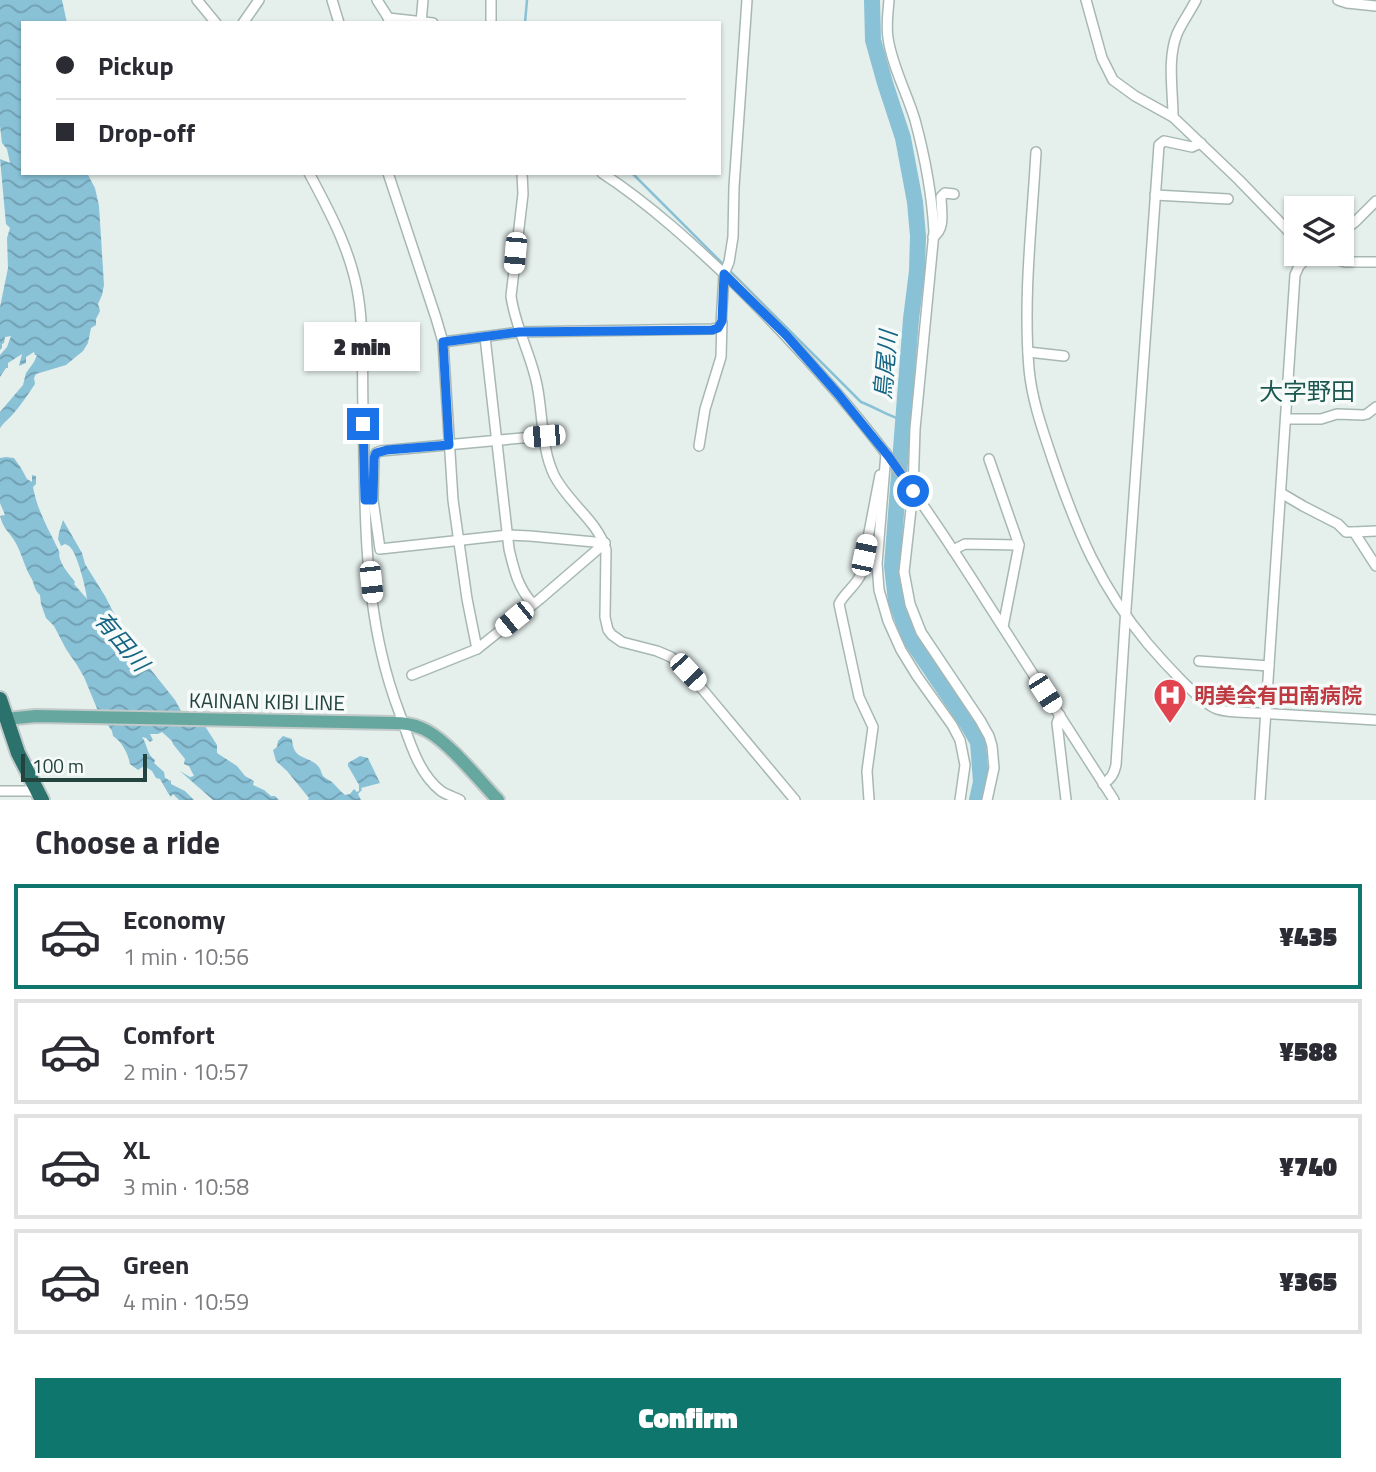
<!DOCTYPE html>
<meta charset="utf-8">
<style>
body{margin:0;font-family:"Titillium Web","Noto Sans JP",sans-serif;background:#f2f2f3;color:#2b2b33;height:100vh;display:flex;flex-direction:column;font-size:26px;white-space:nowrap}
*{box-sizing:border-box;margin:0}
p{font-size:23px;color:#7c7c81}
.icon{flex:none;width:38px;height:38px;fill:none;stroke:currentColor;stroke-width:2;stroke-linecap:round;stroke-linejoin:round}
.map{position:relative;height:800px;overflow:hidden}
.side{display:flex;flex-direction:column;background:#fff;flex:1}
.side>*{flex:none}
.guide{position:absolute;left:21px;top:21px;width:700px;height:154px;border-radius:0px;box-shadow:0 2px 5px #0004;display:grid;align-content:center;height:154px;padding:0 35px;background:#fff}
.controls{position:absolute;left:1284px;top:196px;display:grid;gap:14px}
.controls a{display:grid;place-items:center;width:70px;height:70px;border-radius:0px;background:#fff;box-shadow:0 2px 5px #0004;font-size:35px}
.scale{position:absolute;left:21px;bottom:18px;width:126px;box-sizing:border-box;padding-left:7px;border:4px solid #22433e;border-top:0;font-size:19px;line-height:24px;white-space:nowrap;color:#22433e;-webkit-text-stroke:5px #f6fbf9;paint-order:stroke}
.end{position:absolute;width:32px;height:32px;margin:-16px;border:9px solid #1a73e8;background:#fff;box-shadow:0 0 0 4px #fff}
.from{border-radius:50%}
.bubble{position:absolute;height:49px;border-radius:0px;background:#fff;box-shadow:0 2px 5px #0004;font-size:23px;font-weight:800;line-height:49px;text-align:center}
.car{position:absolute;width:21px;height:42px;margin:-21px -10px;border-radius:9px;box-shadow:0 0 5px 2px #0007;background:linear-gradient(#fff 24%,#345 0 40%,#fff 0 76%,#345 0 86%,#fff 0)}
.guide b{display:flex;align-items:center;gap:24px;height:66px;font-size:26px}
.guide b+b{border-top:2px solid #e1e1e2}
.guide i{width:18px;height:18px;background:#2b2b33}
ul{padding:0;list-style:none}
li{display:flex;align-items:center;gap:21px;height:105px;margin:0 14px 10px;padding:0 21px;border:4px solid #e1e1e2;border-radius:0px}
li div{flex:1}
li b{display:block;font-size:26px}
li em{font-style:normal;font-weight:800}
li.current{border-color:#0f766e}
li>.icon{width:63px;height:63px;stroke-width:1.5}
h2{padding:0 35px;font-size:32px;line-height:84px}
.button{display:flex;gap:14px;margin-top:auto;padding:14px 35px}
.button a{flex:1;height:80px;border-radius:0px;background:#0f766e;color:#fff;font-size:28px;font-weight:800;line-height:80px;text-align:center}
.map>svg:first-child{display:block}
.water{fill:url(#water-waves)}
.lines{fill:none;stroke-linecap:round;stroke-linejoin:round}
.stream{stroke:#89c1d7;stroke-width:2.5}
.river{stroke:#89c1d7;stroke-width:16}
.minor-casing{stroke:#a7b8b4;stroke-width:12}
.major-casing{stroke:#c1cac9;stroke-width:16}
.highway-casing{stroke:#c1cac9;stroke-width:18}
.minor{stroke:#fff;stroke-width:9}
.major{stroke:#66a89f;stroke-width:12}
.highway{stroke:#2b716c;stroke-width:14}
.route{stroke:#1a73e8;stroke-width:9}
.labels{text-anchor:middle;dominant-baseline:central;stroke-width:7;stroke-linejoin:round;paint-order:stroke}
.health-label{font-size:21px;font-weight:bold;fill:#be3a42;stroke:#f6fbf9;text-anchor:start}
.street-label{font-size:21px;fill:#22433e;stroke:#f6fbf9}
.water-label{font-size:23px;font-style:italic;fill:#166484;stroke:#f6fbf9}
.quarter-label{font-size:24px;fill:#1c5750;stroke:#f6fbf9}
</style>
<div class="map">
<svg width="1376" height="800" viewBox="0 0 1376 800">
<defs>
<pattern id="water-waves" width="16" height="10" patternUnits="userSpaceOnUse" patternTransform="scale(1.75)"><rect width="16" height="10" fill="#89c1d7"/><path d="M0 5q4-4 8 0t8 0" fill="none" stroke="#709eb0"/></pattern>
</defs>
<rect width="100%" height="100%" fill="#e5efec"/>
<g class="water">
<path d="M0 0H62L67 23H23V173H87L95 188 99 206 104 285 102 295 98 304 100 311 96 319V325L91 328 88 343 83 351 66 365 36 374 34 378 35 384C28 394 21 405 13 414 9 419 4 422 0 428V412L23 385 26 373 34 362 37 355H35L34 352 26 357V363L19 366 22 354 8 363V368H6L0 377V355L7 347 11 336 5 337 4 343 2 344V348L0 350V307L8 268 7 238 10 228 6 224 0 159 10 163 7 149 2 143 0 126Z"/>
<path d="M6 457 14 458 21 468 27 479 32 482V475L36 476V484L33 487C37 510 48 528 58 549 61 555 58 552 60 559 63 568 70 575 75 582L74 584 87 599C86 588 77 553 70 547 69 545 66 545 65 544L61 546 58 539 59 533 63 520 82 553 85 564 105 596 128 641 175 700 181 711 186 715 203 723 217 745V753L237 766 245 776 254 781 253 785 264 790 271 796H275L279 800H213L180 771 190 777 194 776 189 766 184 764 185 759 173 744 172 741 162 732 158 734H150L153 740 150 742 146 738 142 737C148 745 146 754 155 760L154 763 164 772 165 778 171 781V784L185 791 194 800H179L173 794 171 797 168 793 160 779 156 778 152 771 144 766 138 770 130 764C128 753 122 742 113 736L112 731 98 711 84 677 77 665 66 649 54 626 46 618 41 604 40 595C33 589 35 583 30 576 24 565 21 551 14 540 7 529 4 530 0 516L5 515 0 503V458Z"/>
<path d="M283 736 292 739C293 761 308 755 318 766 321 769 321 773 323 776 326 779 330 780 333 783 337 787 340 791 345 795L350 794 354 789 357 792 359 791V785L348 766V763L360 756 368 758 380 783 361 788 362 790 358 794 361 800H308L309 798 287 771 276 761 273 750 277 747 278 741Z"/>
</g>
<g class="lines">
<g class="stream">
<polyline points="525,23 527,0"/>
<path d="M632 173 861 402C875 407 891 418 904 420"/>
</g>
<polyline class="river" points="872,0 873,40 885,83 903,138 915,202 918,236 917,271 911,319 892,566 896,601 909,637 967,723 978,742 981,782 977,800"/>
<defs>
<g id="minor">
<polyline points="197,0 216,23"/>
<polyline points="332,0 339,23"/>
<polyline points="377,0 391,22"/>
<polyline points="491,0 491,23"/>
<path d="M889 0C888 12 886 26 888 38 892 66 907 93 915 120 925 157 932 194 934 232L915 429 913 491 904 572 910 604 921 632 980 720 989 736 992 746 994 768 987 800"/>
<polyline points="1086,0 1102,58 1113,80 1135,96 1173,117 1239,180 1297,240"/>
<polyline points="1338,0 1347,3 1376,6"/>
<polyline points="388,18 433,23"/>
<polyline points="243,23 259,0"/>
<polyline points="421,23 423,0"/>
<path d="M1173 117C1173 90 1167 59 1177 34 1182 22 1190 12 1196 0"/>
<path d="M1036 152C1032 223 1023 297 1029 369 1032 401 1043 431 1053 461 1077 531 1100 587 1148 644 1160 658 1201 704 1217 709 1229 713 1246 712 1259 713 1298 715 1337 718 1376 720"/>
<path d="M309 173C331 214 353 255 359 301 364 336 362 372 363 408 365 488 363 572 381 651 386 674 393 696 401 717 410 743 419 774 441 791 447 795 454 797 460 800"/>
<polyline points="388,173 436,318 443,342 453,500 467,599 477,649"/>
<path d="M522 173 523 194 511 296C515 327 531 354 537 385 543 414 541 448 554 475 568 503 598 521 606 550L605 617 608 630 612 635 622 642 657 651 671 657 688 672 795 800"/>
<path d="M602 173C651 205 694 245 736 285 791 340 844 397 890 459 925 506 957 555 988 604 1030 669 1072 735 1114 800"/>
<polyline points="1155,195 1228,199"/>
<polyline points="1342,232 1355,222 1376,201"/>
<path d="M933 237C946 229 941 211 941 197L945 193 954 194"/>
<polyline points="1316,254 1345,262 1376,262"/>
<path d="M485 337 509 549C514 570 518 588 533 604"/>
<polyline points="443,342 519,332 712,329 718,328 721,325 724,274 729,262 733,237 734,187 747,0"/>
<polyline points="1028,352 1064,356"/>
<polyline points="1286,419 1321,419 1337,414 1363,415 1367,414 1376,407"/>
<polyline points="699,446 705,409 721,357 722,322"/>
<polyline points="886,453 877,564 879,590 888,621 901,650 917,676 952,725 960,740 965,765 960,800"/>
<polyline points="989,459 1019,545 1003,627"/>
<polyline points="1281,493 1303,506 1338,524 1346,532 1354,532 1376,566"/>
<polyline points="365,500 373,500 380,549 508,535 530,536 605,543"/>
<polyline points="373,500 374,458 376,453 381,451 544,436"/>
<polyline points="1354,532 1376,531"/>
<polyline points="953,550 965,544 1019,545"/>
<polyline points="1199,661 1269,666"/>
<polyline points="412,675 477,649 540,599 605,543"/>
<polyline points="1060,715 1057,723 1066,800"/>
<path d="M1103 784C1111 779 1114 774 1116 765L1125 623 1159 145 1164 141 1192 147 1201 143"/>
<polyline points="0,791 38,791"/>
<path d="M869 800 867 771 873 727 859 697 839 604C844 593 856 586 861 574L880 475"/>
<polyline points="1260,800 1295,275 1299,266 1311,254"/>
</g>
<path id="major" d="M6 719 36 716 393 723C403 723 412 724 421 728 445 737 479 780 498 800"/>
<polyline id="highway" points="0,699 18,753 42,800"/>
</defs>
<use href="#minor" class="minor-casing"/>
<use href="#major" class="major-casing"/>
<use href="#highway" class="highway-casing"/>
<use href="#minor" class="minor"/>
<use href="#major" class="major"/>
<use href="#highway" class="highway"/>
</g>
<g class="lines">
<polyline class="route" points="363,424 365,500 373,500 374,458 376,453 387,450 449,445 443,342 519,332 712,330 718,328 722,321 724,274 786,335 838,394 889,457 913,491"/>
</g>
<defs>
<symbol id="hospital-pin" viewBox="-11 -11 22 30"><path d="M0 17L-7.5 6A9.5 9.5 0 1 1 7.5 6Z" fill="#e0444e" stroke="#f6fbf9"/><path d="M-5-5h3v3.5h4V-5h3V5h-3V1.5h-4V5h-3Z" fill="#fff"/></symbol>
</defs>
<g fill-rule="evenodd">
<use href="#hospital-pin" x="1151" y="676" width="38" height="52"/>
</g>
<g class="labels">
<g class="health-label">
<text x="1194" y="695">明美会有田南病院</text>
</g>
<g class="street-label">
<text transform="translate(267 701) rotate(1)">KAINAN KIBI LINE</text>
</g>
<g class="water-label">
<text transform="translate(885 365) rotate(-85)">鳥尾川</text>
<text transform="translate(122 641) rotate(50)">有田川</text>
</g>
<g class="quarter-label">
<text x="1307" y="391">大字野田</text>
</g>
</g>
</svg>
<div class="controls">
<a><svg class="icon" aria-label="layers" viewBox="0 0 24 24"><path d="M12 4l9 5-9 5-9-5zM3 14l9 5 9-5"/></svg></a>
</div>
<div class="scale">100 m</div>
<i class="end from" style="left:913px;top:491px"></i>
<i class="end" style="left:363px;top:424px"></i>
<div class="bubble" style="left:304px;top:322px;width:116px">2 min</div>
<i class="car" style="left:515px;top:253px;rotate:185deg"></i>
<i class="car" style="left:544px;top:436px;rotate:265deg"></i>
<i class="car" style="left:864px;top:555px;rotate:12deg"></i>
<i class="car" style="left:371px;top:582px;rotate:174deg"></i>
<i class="car" style="left:514px;top:619px;rotate:231deg"></i>
<i class="car" style="left:688px;top:672px;rotate:137deg"></i>
<i class="car" style="left:1045px;top:693px;rotate:147deg"></i>
<div class="guide">
<b><i class="from"></i>Pickup</b>
<b><i></i>Drop-off</b>
</div>
</div>
<section class="side">
<h2>Choose a ride</h2>
<ul>
<li class="current"><svg class="icon" aria-label="car" viewBox="0 0 24 24"><path d="M5 17H2v-5l4-1 3-4h7l3 4 3 1v5h-3M9 17h6M6 11h13"/><circle cx="7" cy="17" r="2"/><circle cx="17" cy="17" r="2"/></svg><div><b>Economy</b><p>1 min · 10:56</p></div><em>¥435</em></li>
<li><svg class="icon" aria-label="car" viewBox="0 0 24 24"><path d="M5 17H2v-5l4-1 3-4h7l3 4 3 1v5h-3M9 17h6M6 11h13"/><circle cx="7" cy="17" r="2"/><circle cx="17" cy="17" r="2"/></svg><div><b>Comfort</b><p>2 min · 10:57</p></div><em>¥588</em></li>
<li><svg class="icon" aria-label="car" viewBox="0 0 24 24"><path d="M5 17H2v-5l4-1 3-4h7l3 4 3 1v5h-3M9 17h6M6 11h13"/><circle cx="7" cy="17" r="2"/><circle cx="17" cy="17" r="2"/></svg><div><b>XL</b><p>3 min · 10:58</p></div><em>¥740</em></li>
<li><svg class="icon" aria-label="car" viewBox="0 0 24 24"><path d="M5 17H2v-5l4-1 3-4h7l3 4 3 1v5h-3M9 17h6M6 11h13"/><circle cx="7" cy="17" r="2"/><circle cx="17" cy="17" r="2"/></svg><div><b>Green</b><p>4 min · 10:59</p></div><em>¥365</em></li>
</ul>
<div class="button"><a>Confirm</a></div>
</section>
